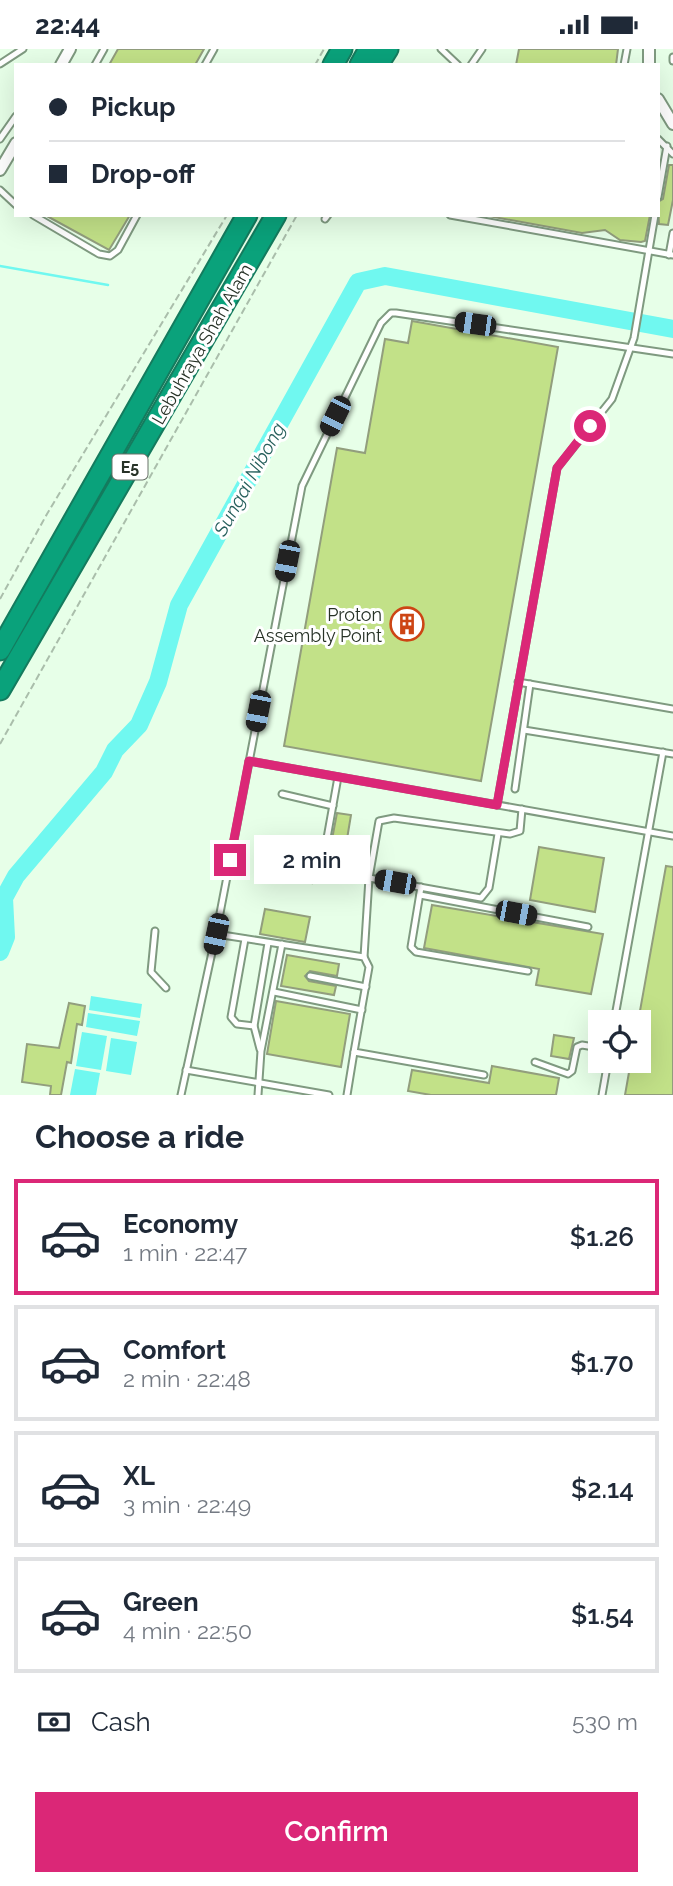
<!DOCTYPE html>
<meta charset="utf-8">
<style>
body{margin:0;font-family:Raleway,sans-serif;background:#f2f2f3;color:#1f2937;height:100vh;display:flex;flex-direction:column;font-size:26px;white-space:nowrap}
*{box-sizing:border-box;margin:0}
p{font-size:23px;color:#747a83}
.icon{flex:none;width:38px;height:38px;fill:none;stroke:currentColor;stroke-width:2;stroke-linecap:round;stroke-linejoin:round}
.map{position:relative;height:1046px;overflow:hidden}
.side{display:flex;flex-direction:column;background:#fff;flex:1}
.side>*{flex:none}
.banner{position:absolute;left:14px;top:14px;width:646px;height:154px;border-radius:0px;box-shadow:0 7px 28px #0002;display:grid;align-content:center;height:154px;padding:0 35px;background:#fff}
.buttons{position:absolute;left:588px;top:961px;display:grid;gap:14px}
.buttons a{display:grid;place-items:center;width:63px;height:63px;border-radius:0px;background:#fff;box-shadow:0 7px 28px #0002;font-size:35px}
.end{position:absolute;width:32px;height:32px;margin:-16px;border:9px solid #db2777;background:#fff;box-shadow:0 0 0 4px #fff}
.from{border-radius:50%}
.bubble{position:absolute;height:49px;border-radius:0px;background:#fff;box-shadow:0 7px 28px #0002;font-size:23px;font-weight:600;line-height:49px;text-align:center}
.car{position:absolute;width:21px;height:42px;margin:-21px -10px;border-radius:9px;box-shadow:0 0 5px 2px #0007;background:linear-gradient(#222 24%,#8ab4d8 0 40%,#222 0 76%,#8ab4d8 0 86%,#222 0)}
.banner b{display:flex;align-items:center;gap:24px;height:66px;font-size:26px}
.banner b+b{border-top:2px solid #e0e1e3}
.banner i{width:18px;height:18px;background:#1f2937}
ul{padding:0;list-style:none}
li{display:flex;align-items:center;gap:21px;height:116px;margin:0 14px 10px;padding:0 21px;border:4px solid #e0e1e3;border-radius:0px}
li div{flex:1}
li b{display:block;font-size:26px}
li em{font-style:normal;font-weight:600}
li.active{border-color:#db2777}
li>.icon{width:63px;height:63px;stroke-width:1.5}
h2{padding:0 35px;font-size:32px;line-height:84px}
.pay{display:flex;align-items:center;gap:18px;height:77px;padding:0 35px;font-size:26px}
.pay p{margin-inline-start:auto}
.cta{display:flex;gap:14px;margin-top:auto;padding:14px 35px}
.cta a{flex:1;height:80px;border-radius:0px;background:#db2777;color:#fff;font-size:28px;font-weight:600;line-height:80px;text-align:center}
.status{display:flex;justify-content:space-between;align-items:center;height:49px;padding:0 35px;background:#fff;direction:ltr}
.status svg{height:19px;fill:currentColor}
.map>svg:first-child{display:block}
.water{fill:#70f8f0}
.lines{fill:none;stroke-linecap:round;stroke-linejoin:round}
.stream{stroke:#70f8f0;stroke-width:2.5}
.river{stroke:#70f8f0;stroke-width:18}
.building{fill:#c2e188;stroke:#929e7d;stroke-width:2}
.lane-casing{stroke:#7f9a80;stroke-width:9}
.street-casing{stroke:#7f9a80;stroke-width:14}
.highway-casing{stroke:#147b5e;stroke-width:23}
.path{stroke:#aabeab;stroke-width:2;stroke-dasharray:7 3.5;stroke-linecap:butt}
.lane{stroke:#fff;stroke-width:5}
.street{stroke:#fff;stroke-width:10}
.highway{stroke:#0aa27b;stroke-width:19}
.route{stroke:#db2777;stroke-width:9}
.labels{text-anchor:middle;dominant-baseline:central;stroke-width:6;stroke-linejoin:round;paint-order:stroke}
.shield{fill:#fff;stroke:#687068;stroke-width:2}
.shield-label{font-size:16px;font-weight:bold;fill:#273227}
.street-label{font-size:18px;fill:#273227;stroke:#fff}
.poi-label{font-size:18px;fill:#273227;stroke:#fff;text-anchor:end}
.water-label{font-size:19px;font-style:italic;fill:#265f5c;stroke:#fff}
</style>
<div class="status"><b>22:44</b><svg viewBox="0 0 49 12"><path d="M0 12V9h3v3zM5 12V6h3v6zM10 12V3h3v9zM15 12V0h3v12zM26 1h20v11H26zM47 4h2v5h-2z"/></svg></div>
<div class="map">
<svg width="673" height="1046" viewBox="0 0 673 1046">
<rect width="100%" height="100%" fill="#e7ffe8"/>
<g class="water">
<polygon points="91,947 142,955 140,969 89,961"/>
<polygon points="88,964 140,972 137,987 86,978"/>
<polygon points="82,983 107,987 101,1021 76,1017"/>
<polygon points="111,989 137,993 131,1026 106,1022"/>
<polygon points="75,1020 100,1024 96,1046 70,1046"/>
</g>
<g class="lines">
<polyline class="stream" points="0,217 108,236"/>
<polyline class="river" points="0,903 6,888 4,849 16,827 104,723 115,701 139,676 158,633 179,556 358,233 385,227 673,280"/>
</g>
<g class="building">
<polygon points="118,0 204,0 195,16 109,16"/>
<polygon points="519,0 618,0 616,16 516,16"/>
<polygon points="669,116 673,116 673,151 668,176 659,175 658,153 663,150"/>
<polygon points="45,166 130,166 109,201"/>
<polygon points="483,166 650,166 645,192 641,193 620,191 605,181 582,184"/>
<polygon points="412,272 558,298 481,732 284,697 337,399 365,404 385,290 408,294"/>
<polygon points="337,764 351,766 344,808 329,806"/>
<polygon points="295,795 315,798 312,834 290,831"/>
<polygon points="539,798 604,809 595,863 530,851"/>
<polygon points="666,817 673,818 673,1046 625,1046 631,1012 639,1012 638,973"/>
<polygon points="432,856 603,885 591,945 536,936 539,920 424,899"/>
<polygon points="265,860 310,868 305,893 260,885"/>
<polygon points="287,906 339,915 337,927 310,922 305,927 309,932 336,937 334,946 281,937"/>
<polygon points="276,952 350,965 341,1018 267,1005"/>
<polygon points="69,954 85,957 82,976 77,975 71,1014 67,1013 61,1046 50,1046 51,1037 22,1033 27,995 59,999"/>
<polygon points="554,986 574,989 569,1010 551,1007"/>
<polygon points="492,1017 559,1029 556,1046 431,1046 408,1042 412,1021 489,1034"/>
</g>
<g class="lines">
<defs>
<g id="lane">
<polyline points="441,0 458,16"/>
<polyline points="673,8 673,12"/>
<polyline points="0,15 23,0"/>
<polyline points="95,16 104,0"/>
<polyline points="205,16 214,0"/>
<polyline points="471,16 482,0"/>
<polyline points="624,16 627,0"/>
<polyline points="0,90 16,67"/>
<polyline points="658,90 673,105"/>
<polyline points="0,141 16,156"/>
<polyline points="658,148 667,97"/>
<polyline points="33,166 99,205 110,207 118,201 137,166"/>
<polyline points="450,166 673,206"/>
<polyline points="325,170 328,166"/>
<polyline points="669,206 673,184"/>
<polyline points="518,633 673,660"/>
<polyline points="524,681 673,705"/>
<polyline points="249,712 673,787"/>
<polyline points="515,740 530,635"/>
<polyline points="282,745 333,757"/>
<polyline points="497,756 557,419 612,350 634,289 655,166"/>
<polyline points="320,828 338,728"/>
<polyline points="369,829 481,849 489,839 498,785"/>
<polyline points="421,838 411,898 416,903 528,922"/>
<polyline points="420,846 588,878"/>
<polyline points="155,882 151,923 166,939"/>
<polyline points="216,885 364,908 369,918 354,1003 484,1026"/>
<polyline points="245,890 231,968 237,975 254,977"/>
<polyline points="364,908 369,829 379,772 394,769 510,785 520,782 522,760"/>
<polyline points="310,927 366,938"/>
<polyline points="274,943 362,961"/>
<polyline points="614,973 663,703"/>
<polyline points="260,1000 254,977 268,894"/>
<polyline points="535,1013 568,1025 572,1022 577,998 582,996 600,999"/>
<polyline points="186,1021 329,1046"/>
<polyline points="181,1046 216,885 302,437 381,274 391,264 396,264 673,305"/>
<polyline points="258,1046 261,1002 282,895"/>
<polyline points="347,1046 354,1003"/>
<polyline points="602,1046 608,1012"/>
</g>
<g id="street">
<polyline points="61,16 70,0"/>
<polyline points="649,16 649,0"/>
<polyline points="658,50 673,75"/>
<polyline points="0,121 16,94"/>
</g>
<g id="highway">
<polyline points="333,16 342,0"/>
<polyline points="360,16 369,0"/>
<polyline points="378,16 388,0"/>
<polyline points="0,601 247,166"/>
<polyline points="0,641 276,166"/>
</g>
</defs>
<use href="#lane" class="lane-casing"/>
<use href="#street" class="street-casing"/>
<use href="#highway" class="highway-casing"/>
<g class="path">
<polyline points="315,16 324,0"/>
<polyline points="0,550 47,465 227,166"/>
<polyline points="0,695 297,166"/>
</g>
<use href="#lane" class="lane"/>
<use href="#street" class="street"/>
<use href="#highway" class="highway"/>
</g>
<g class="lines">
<polyline class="route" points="230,811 249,712 497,756 557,419 590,377"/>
</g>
<defs>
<symbol id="building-ring" viewBox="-11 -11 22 22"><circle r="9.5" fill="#fff" stroke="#cd4514" stroke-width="1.5"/><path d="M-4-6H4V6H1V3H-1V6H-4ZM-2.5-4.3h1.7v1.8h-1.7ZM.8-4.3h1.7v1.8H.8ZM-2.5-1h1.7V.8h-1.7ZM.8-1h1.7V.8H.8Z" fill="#cd4514"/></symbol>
</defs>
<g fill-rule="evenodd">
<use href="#building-ring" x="388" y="556" width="38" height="38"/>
</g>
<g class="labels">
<rect class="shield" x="112.5" y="405.5" width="35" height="25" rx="5"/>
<g class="shield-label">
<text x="130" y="418">E5</text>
</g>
<g class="street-label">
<text transform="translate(202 295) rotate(-60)">Lebuhraya Shah Alam</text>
</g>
<g class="poi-label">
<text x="382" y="565">Proton<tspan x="382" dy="21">Assembly Point</tspan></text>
</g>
<g class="water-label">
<text transform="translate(249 430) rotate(-61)">Sungai Nibong</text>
</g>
</g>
</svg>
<div class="buttons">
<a><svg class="icon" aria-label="locate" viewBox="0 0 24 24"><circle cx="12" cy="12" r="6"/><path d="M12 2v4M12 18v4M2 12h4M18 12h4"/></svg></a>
</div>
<i class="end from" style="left:590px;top:377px"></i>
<i class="end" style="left:230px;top:811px"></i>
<div class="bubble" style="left:254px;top:786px;width:116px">2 min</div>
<i class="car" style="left:475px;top:275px;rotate:278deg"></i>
<i class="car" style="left:335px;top:367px;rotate:206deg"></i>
<i class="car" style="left:287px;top:512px;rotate:191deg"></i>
<i class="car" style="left:258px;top:662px;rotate:191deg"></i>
<i class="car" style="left:395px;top:833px;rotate:280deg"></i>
<i class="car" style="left:516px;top:864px;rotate:101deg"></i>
<i class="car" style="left:216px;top:885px;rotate:192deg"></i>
<div class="banner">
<b><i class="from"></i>Pickup</b>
<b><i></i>Drop-off</b>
</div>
</div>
<section class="side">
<h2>Choose a ride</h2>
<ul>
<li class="active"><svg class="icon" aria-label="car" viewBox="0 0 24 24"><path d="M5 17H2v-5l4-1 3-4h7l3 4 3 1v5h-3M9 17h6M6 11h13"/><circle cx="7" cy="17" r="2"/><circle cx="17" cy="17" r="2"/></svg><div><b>Economy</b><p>1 min · 22:47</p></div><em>$1.26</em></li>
<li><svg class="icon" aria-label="car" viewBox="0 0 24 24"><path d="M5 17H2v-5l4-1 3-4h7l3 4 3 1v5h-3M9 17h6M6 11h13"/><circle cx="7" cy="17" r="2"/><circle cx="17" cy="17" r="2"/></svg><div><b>Comfort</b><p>2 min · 22:48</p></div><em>$1.70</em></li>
<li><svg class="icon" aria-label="car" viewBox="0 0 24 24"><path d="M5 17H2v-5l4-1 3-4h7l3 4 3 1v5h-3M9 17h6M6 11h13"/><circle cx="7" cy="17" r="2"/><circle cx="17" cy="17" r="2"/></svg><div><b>XL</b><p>3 min · 22:49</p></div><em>$2.14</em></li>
<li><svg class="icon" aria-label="car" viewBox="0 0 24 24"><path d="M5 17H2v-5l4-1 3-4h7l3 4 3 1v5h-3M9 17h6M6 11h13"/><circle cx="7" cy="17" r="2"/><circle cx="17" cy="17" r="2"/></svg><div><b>Green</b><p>4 min · 22:50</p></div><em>$1.54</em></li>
</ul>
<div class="pay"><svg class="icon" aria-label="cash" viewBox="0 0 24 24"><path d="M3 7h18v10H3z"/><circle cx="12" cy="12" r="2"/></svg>Cash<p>530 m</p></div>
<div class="cta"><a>Confirm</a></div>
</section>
